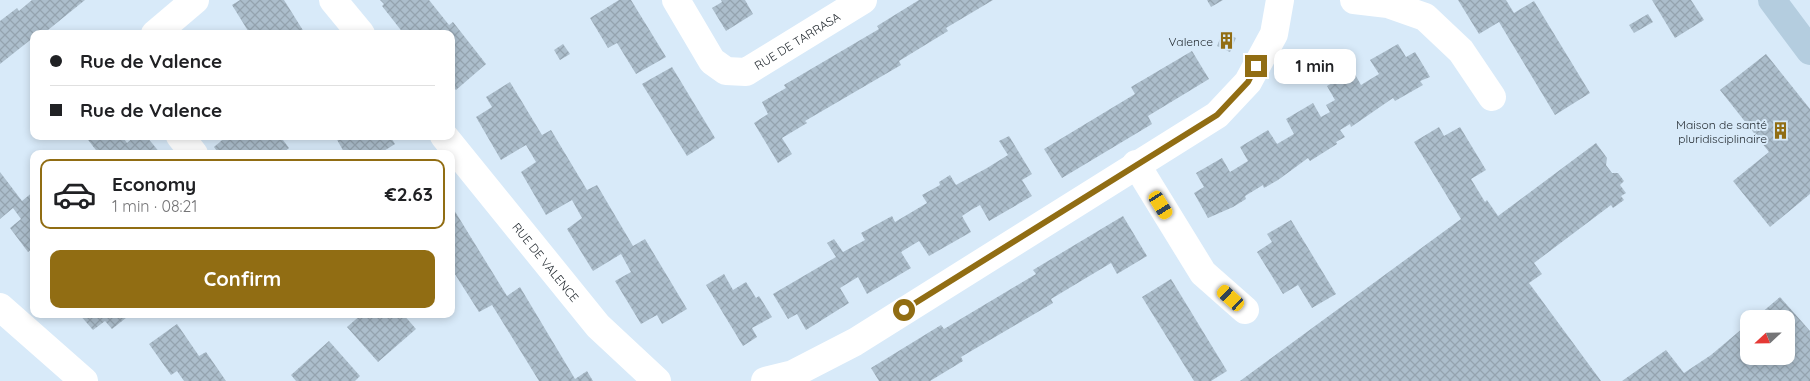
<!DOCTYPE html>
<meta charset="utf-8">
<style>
body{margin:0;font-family:Quicksand,sans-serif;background:#f6f6f6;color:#202124;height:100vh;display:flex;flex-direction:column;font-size:19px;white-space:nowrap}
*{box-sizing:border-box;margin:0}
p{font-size:16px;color:#757577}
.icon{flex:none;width:28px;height:28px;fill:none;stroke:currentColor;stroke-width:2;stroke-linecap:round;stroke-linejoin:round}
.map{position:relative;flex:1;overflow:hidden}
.details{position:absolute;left:30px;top:150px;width:425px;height:168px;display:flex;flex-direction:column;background:#fff;border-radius:10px;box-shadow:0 2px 8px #0003}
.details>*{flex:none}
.guide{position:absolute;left:30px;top:30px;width:425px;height:110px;border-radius:10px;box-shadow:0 2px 8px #0003;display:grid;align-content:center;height:110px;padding:0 20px;background:#fff}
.needle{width:32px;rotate:248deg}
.buttons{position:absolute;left:1740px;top:310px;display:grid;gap:10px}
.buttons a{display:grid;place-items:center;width:55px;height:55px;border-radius:10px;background:#fff;box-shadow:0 2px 8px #0003;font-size:25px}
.end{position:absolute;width:22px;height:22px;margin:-11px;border:6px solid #916d13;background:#fff;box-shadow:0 0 0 2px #fff}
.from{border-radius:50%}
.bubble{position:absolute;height:35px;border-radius:10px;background:#fff;box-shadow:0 2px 8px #0003;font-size:16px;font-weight:700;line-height:35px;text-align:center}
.car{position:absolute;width:15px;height:30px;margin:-15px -8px;border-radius:6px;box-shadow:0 0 4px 1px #0007;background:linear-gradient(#f5c518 24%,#345 0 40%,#f5c518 0 76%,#345 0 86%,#f5c518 0)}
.guide b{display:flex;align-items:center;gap:18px;height:48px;font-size:19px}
.guide b+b{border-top:1px solid #e0e0e0}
.guide i{width:12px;height:12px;background:#202124}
ul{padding:9px 0 0;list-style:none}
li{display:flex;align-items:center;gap:15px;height:70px;margin:0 10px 8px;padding:0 10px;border:2px solid #e0e0e0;border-radius:10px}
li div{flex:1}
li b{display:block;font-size:19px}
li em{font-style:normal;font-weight:700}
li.current{border-color:#916d13}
li>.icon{width:45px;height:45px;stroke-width:1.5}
.button{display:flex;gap:10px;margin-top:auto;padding:10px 20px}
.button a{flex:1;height:58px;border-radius:10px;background:#916d13;color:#fff;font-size:20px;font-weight:700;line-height:58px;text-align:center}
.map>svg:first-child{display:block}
.building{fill:url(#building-cross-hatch)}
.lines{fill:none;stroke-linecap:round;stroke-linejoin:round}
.street{stroke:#fff;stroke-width:28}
.secondary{stroke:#b4cddf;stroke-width:28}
.route{stroke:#916d13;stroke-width:6}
.labels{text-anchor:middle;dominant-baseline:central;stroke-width:4;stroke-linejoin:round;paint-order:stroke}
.street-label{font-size:12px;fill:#1f262c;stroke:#d8eaf9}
.poi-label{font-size:12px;fill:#1f262c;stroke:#d8eaf9;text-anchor:end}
</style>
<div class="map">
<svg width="1810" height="381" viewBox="0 0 1810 381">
<defs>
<pattern id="building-cross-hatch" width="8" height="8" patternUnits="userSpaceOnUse" patternTransform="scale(1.25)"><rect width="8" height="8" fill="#acbecc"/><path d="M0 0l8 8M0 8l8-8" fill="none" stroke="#94a3af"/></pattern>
</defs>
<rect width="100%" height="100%" fill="#d8eaf9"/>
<g class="building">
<polygon points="32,0 85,0 43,34 34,34 34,37 0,64 0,21 17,8 19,11"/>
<polygon points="240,0 284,0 304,32 300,34 250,34 232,5"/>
<polygon points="380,0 429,0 449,25 453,22 486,64 456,90 451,85 451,34 404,34 382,6 384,4"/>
<polygon points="619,0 631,0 666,57 636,74 617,43 608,48 590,18"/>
<polygon points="721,0 745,0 753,14 726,31 712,8 722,2"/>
<polygon points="919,0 993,0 946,28 948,31 899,61 901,65 805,121 807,123 782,138 792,154 778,163 754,123 768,114 762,102 786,88 784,85 879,29 877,26"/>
<polygon points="1207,0 1223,0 1211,7"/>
<polygon points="1458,0 1506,0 1514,13 1534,1 1590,93 1555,115 1499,22 1479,34"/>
<polygon points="1652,0 1691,0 1704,20 1675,38"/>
<polygon points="1648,14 1653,22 1634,33 1629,25"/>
<polygon points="1223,32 1236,38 1230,52 1217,46"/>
<polygon points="563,44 570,54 560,60 554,50"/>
<polygon points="1398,44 1406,57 1415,52 1426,70 1430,77 1420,81 1423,85 1395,101 1393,98 1351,127 1350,124 1340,130 1345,137 1336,142 1337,144 1310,161 1308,158 1278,180 1264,188 1263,185 1245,196 1246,199 1233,207 1208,218 1194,193 1204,187 1196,173 1222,158 1230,172 1248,161 1240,147 1268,130 1277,144 1294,134 1286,119 1313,103 1321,117 1330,112 1326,105 1335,100 1327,86 1353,71 1361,85 1379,74 1370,60"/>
<polygon points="1192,51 1209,79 1148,116 1152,124 1062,178 1044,149 1135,94 1131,87"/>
<polygon points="1766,54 1810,109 1810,194 1770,227 1733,181 1769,152 1720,90"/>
<polygon points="672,67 715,138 687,156 642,84"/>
<polygon points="510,82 542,135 551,130 587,190 597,185 633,246 645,239 687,309 662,324 657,315 641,324 615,281 631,272 621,254 593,271 567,229 582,218 572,200 546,215 521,172 536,162 526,145 501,160 476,117 492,107 486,97"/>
<polygon points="1439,127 1444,136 1460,127 1486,170 1471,179 1485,202 1487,200 1498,216 1596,143 1607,158 1606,165 1612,173 1618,173 1624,181 1620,185 1626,193 1621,196 1624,200 1613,208 1611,205 1534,263 1542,274 1529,283 1601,381 1240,381 1461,219 1414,142"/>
<polygon points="85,136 122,136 127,143 135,136 146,136 161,154 99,154"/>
<polygon points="227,136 280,136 289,148 282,154 219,154 214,147"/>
<polygon points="335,136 390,136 395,144 379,154 345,154"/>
<polygon points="1009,136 1032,174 1022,180 1032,196 989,221 980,205 971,210 962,216 971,232 929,256 919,241 901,252 911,268 867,294 858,277 840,288 849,303 806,330 797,314 788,319 773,294 836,257 827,243 834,239 843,252 865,240 861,233 892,216 895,222 927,203 922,195 940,185 939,182 950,175 956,185 987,168 1008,155 999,141"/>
<polygon points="0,172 22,201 34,191 34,247 28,252 10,228 21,219 13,208 0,219"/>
<polygon points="451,205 507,296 520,287 575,379 587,371 593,381 539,381 492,305 479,312 451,268"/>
<polygon points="1123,216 1147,256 1117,274 1111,263 1051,299 1053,303 961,357 963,361 930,381 879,381 871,368 941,325 944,329 1036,274 1033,270"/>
<polygon points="1291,220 1336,294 1312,308 1298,285 1283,294 1257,252 1272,242 1267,234"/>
<polygon points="724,274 733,290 746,282 756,298 759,296 772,317 752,328 757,337 743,346 706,285"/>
<polygon points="1171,279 1227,371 1211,381 1194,381 1142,297"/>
<polygon points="1780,297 1810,331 1810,381 1622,381 1666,350 1684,373 1711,355 1749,323 1749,356 1786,356 1786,319 1754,319"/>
<polygon points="79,314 131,314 112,329 105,321 93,330"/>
<polygon points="362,314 403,314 416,329 378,362 347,327"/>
<polygon points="177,324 199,356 206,352 226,381 184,381 177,371 171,375 149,344"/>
<polygon points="329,341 360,376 355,381 296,381 291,375"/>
</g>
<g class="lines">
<g class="street">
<polyline points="333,0 361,34"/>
<path id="s1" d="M676 0 712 61 726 71 746 72 863 0"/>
<polyline points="1354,0 1388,4 1425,17 1461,51 1492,97"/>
<polyline points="155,34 195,0"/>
<polyline points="180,136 194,154"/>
<path id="s2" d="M444 136 598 326 657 381"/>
<polyline points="1136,164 1203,273 1245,310"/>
<polyline points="0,307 84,381"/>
<polyline points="765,381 793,374 855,342 1217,115 1248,82 1274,34 1280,0"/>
</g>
<polyline class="secondary" points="1772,0 1810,51"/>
</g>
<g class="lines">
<polyline class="route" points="904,310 1217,115 1248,82 1256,66"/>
</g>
<defs>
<symbol id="building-bare" viewBox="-9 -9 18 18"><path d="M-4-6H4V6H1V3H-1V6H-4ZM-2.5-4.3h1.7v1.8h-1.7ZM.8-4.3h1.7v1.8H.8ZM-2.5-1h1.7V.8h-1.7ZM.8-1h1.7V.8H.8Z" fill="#916d13" stroke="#d8eaf9" stroke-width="2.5" paint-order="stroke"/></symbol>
</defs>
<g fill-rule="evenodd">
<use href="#building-bare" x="1214" y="28" width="25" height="25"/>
<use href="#building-bare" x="1768" y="118" width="25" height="25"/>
</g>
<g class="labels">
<g class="street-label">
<text stroke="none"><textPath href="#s1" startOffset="168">RUE DE TARRASA</textPath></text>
<text stroke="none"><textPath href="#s2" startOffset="162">RUE DE VALENCE</textPath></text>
</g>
<g class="poi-label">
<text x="1213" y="41">Valence</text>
<text x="1767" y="124">Maison de santé<tspan x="1767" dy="14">pluridisciplinaire</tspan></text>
</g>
</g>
</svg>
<div class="buttons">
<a><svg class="needle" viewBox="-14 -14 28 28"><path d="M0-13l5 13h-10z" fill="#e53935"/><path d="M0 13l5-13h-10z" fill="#757577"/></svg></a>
</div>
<i class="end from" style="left:904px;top:310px"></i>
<i class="end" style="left:1256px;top:66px"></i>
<div class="bubble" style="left:1274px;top:49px;width:82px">1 min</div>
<i class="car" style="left:1161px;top:205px;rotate:148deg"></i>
<i class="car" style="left:1231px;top:298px;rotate:312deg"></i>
<div class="guide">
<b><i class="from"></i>Rue de Valence</b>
<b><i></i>Rue de Valence</b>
</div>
<section class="details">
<ul>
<li class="current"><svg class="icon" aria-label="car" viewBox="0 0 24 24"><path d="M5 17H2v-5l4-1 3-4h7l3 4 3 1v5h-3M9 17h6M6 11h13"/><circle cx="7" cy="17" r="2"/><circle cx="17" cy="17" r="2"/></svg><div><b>Economy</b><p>1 min · 08:21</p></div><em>€2.63</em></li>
</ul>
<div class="button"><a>Confirm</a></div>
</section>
</div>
